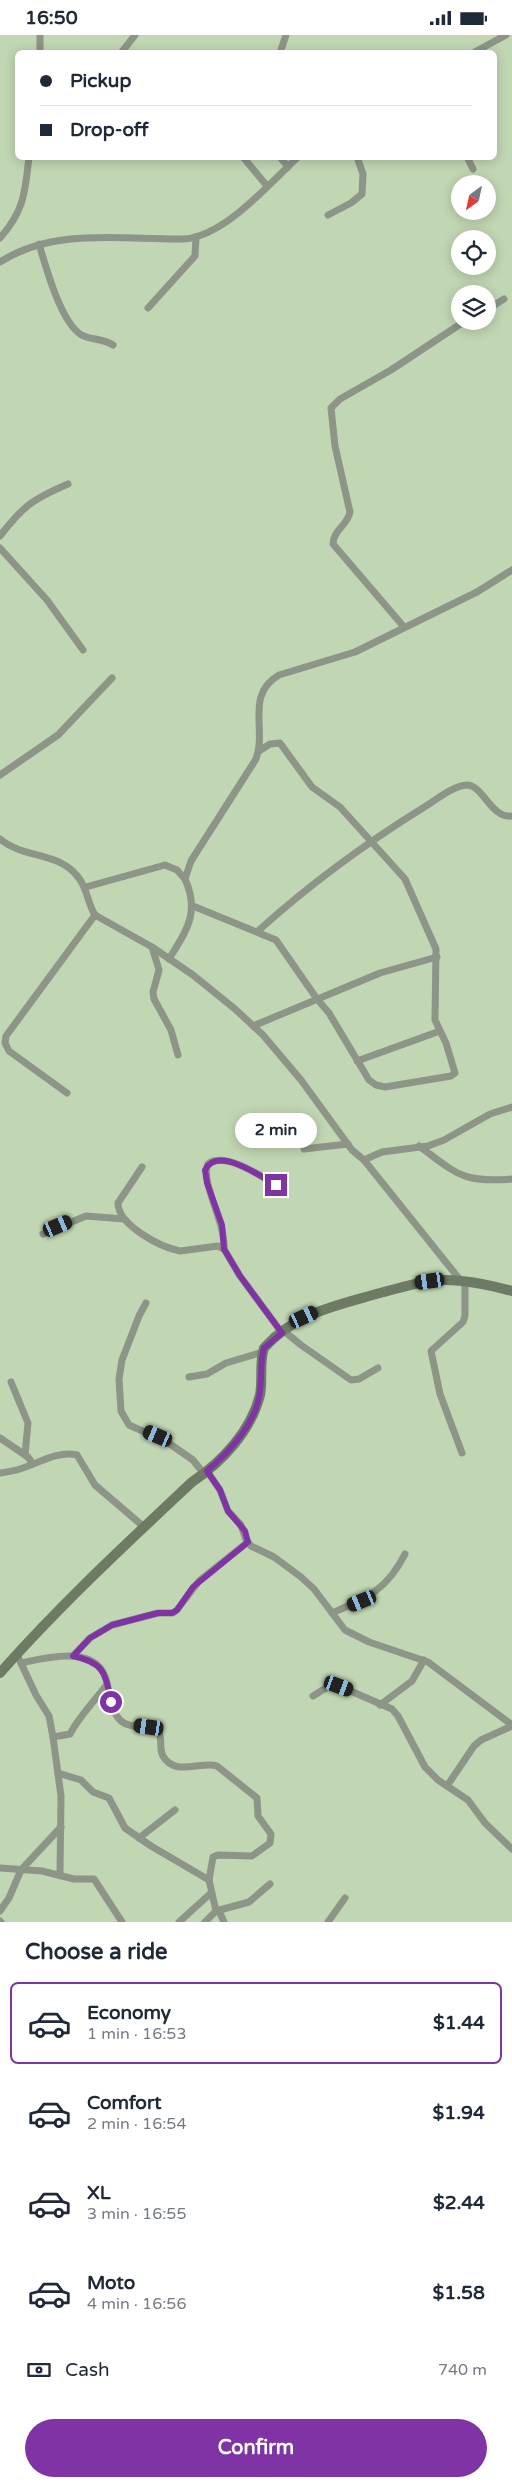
<!DOCTYPE html>
<meta charset="utf-8">
<style>
body{margin:0;font-family:"Varela Round",sans-serif;background:#f2f2f3;color:#1f2937;height:100vh;display:flex;flex-direction:column;font-size:19px;white-space:nowrap}
*{box-sizing:border-box;margin:0}
p{font-size:16px;color:#747a83}
.icon{flex:none;width:28px;height:28px;fill:none;stroke:currentColor;stroke-width:2;stroke-linecap:round;stroke-linejoin:round}
.map{position:relative;height:1887px;overflow:hidden}
.side{display:flex;flex-direction:column;background:#fff;flex:1}
.side>*{flex:none}
.banner{position:absolute;left:15px;top:15px;width:482px;height:110px;border-radius:8px;box-shadow:0 2px 12px #0003;display:grid;align-content:center;height:110px;padding:0 25px;background:#fff}
.needle{width:32px;rotate:213deg}
.controls{position:absolute;left:451px;top:140px;display:grid;gap:10px}
.controls a{display:grid;place-items:center;width:45px;height:45px;border-radius:50%;background:#fff;box-shadow:0 2px 12px #0003;font-size:25px}
.end{position:absolute;width:22px;height:22px;margin:-11px;border:6px solid #7f33a4;background:#fff;box-shadow:0 0 0 2px #fff}
.from{border-radius:50%}
.bubble{position:absolute;height:35px;border-radius:18px;background:#fff;box-shadow:0 2px 12px #0003;font-size:16px;font-weight:700;line-height:35px;text-align:center}
.car{position:absolute;width:15px;height:30px;margin:-15px -8px;border-radius:6px;box-shadow:0 0 4px 1px #0007;background:linear-gradient(#222 24%,#8ab4d8 0 40%,#222 0 76%,#8ab4d8 0 86%,#222 0)}
.banner b{display:flex;align-items:center;gap:18px;height:48px;font-size:19px}
.banner b+b{border-top:1px solid #e0e1e3}
.banner i{width:12px;height:12px;background:#1f2937}
ul{padding:0;list-style:none}
li{display:flex;align-items:center;gap:15px;height:82px;margin:0 10px 8px;padding:0 15px;border:2px solid transparent;border-radius:8px}
li div{flex:1}
li b{display:block;font-size:19px}
li em{font-style:normal;font-weight:700}
li.selected{border-color:#7f33a4}
li>.icon{width:45px;height:45px;stroke-width:1.5}
h2{padding:0 25px;font-size:22px;line-height:60px}
.pay{display:flex;align-items:center;gap:12px;height:55px;padding:0 25px;font-size:19px}
.pay p{margin-inline-start:auto}
.action{display:flex;gap:10px;margin-top:auto;padding:10px 25px}
.action a{flex:1;height:58px;border-radius:30px;background:#7f33a4;color:#fff;font-size:20px;font-weight:700;line-height:58px;text-align:center}
.status{display:flex;justify-content:space-between;align-items:center;height:35px;padding:0 25px;background:#fff;direction:ltr}
.status svg{height:14px;fill:currentColor}
.map>svg:first-child{display:block}
.lines{fill:none;stroke-linecap:round;stroke-linejoin:round}
.street{stroke:#8c9586;stroke-width:7}
.secondary{stroke:#6d7a64;stroke-width:10}
.route{stroke:#7f33a4;stroke-width:6}
</style>
<div class="status"><b>16:50</b><svg viewBox="0 0 49 12"><path d="M0 12V9h3v3zM5 12V6h3v6zM10 12V3h3v9zM15 12V0h3v12zM26 1h20v11H26zM47 4h2v5h-2z"/></svg></div>
<div class="map">
<svg width="512" height="1887" viewBox="0 0 512 1887">
<rect width="100%" height="100%" fill="#c1d6b2"/>
<g class="lines">
<g class="street">
<polyline points="40,18 40,0"/>
<polyline points="121,18 135,0"/>
<polyline points="280,18 286,0"/>
<polyline points="473,18 506,0"/>
<polyline points="243,122 267,151"/>
<polyline points="280,122 288,132"/>
<polyline points="467,122 473,134"/>
<polyline points="328,180 351,168 362,159 363,139 357,122"/>
<path d="M0 203C24 176 25 158 29 122"/>
<path d="M39 209C46 232 60 285 80 299 88 305 102 303 113 310"/>
<path d="M0 227C55 192 123 205 184 204 225 201 269 149 298 122"/>
<polyline points="148,273 195,221 196,202"/>
<polyline points="488,274 504,264"/>
<path d="M0 501C23 471 33 464 68 449"/>
<polyline points="0,513 47,565 83,615"/>
<path d="M404 592 333 509C333 495 348 490 350 477L335 411 331 373 340 364 391 335 465 286"/>
<polyline points="0,740 58,700 112,643"/>
<path d="M0 804C24 824 58 816 78 842 88 854 87 868 95 880L152 912 193 940 235 974 263 1000 301 1045 352 1115 364 1125 461 1246"/>
<polyline points="86,852 165,830 177,835 185,844"/>
<polyline points="193,871 276,905 317,964 329,978 369,1045 376,1050 385,1052 451,1041 455,1038 446,1008 435,985 436,914 405,844 340,772 312,752 280,708 270,709 259,716"/>
<path d="M258 896C310 849 366 808 426 771 437 764 453 751 467 750 483 750 491 784 512 781"/>
<polyline points="152,912 159,935 153,957 154,964 171,995 178,1020"/>
<path d="M169 924C187 895 200 877 185 844L191 826 256 724C267 694 245 660 279 640L355 617 477 557 512 535"/>
<polyline points="253,991 380,938 437,922"/>
<polyline points="357,1026 440,996"/>
<polyline points="67,1058 9,1016 5,1008 6,1001 95,880"/>
<path d="M419 1111C457 1139 462 1148 512 1144"/>
<polyline points="304,1114 348,1109"/>
<polyline points="364,1125 382,1117 428,1111 444,1105 490,1079 512,1072"/>
<path d="M142 1132 118 1168C118 1190 160 1212 180 1216L218 1211 224 1214 240 1241 282 1298"/>
<polyline points="43,1199 86,1181 124,1184"/>
<path d="M224 1214C226 1188 200 1147 208 1129 224 1116 261 1141 276 1150"/>
<polyline points="146,1268 139,1281 122,1325 119,1344 121,1376 129,1390 167,1407 193,1425 204,1439"/>
<polyline points="284,1296 301,1310 351,1345 359,1344 378,1333"/>
<polyline points="189,1342 207,1339 226,1328 263,1317"/>
<polyline points="11,1347 28,1388 25,1420"/>
<polyline points="0,1403 28,1422 32,1428"/>
<polyline points="462,1418 440,1359 431,1316 463,1287 465,1281 465,1247"/>
<polyline points="207,1436 220,1455 228,1476 241,1490 246,1505 251,1511 274,1522 301,1542 314,1554 345,1595 369,1607 428,1627 512,1690"/>
<path d="M0 1438C7 1437 13 1436 20 1434 37 1429 58 1415 77 1420L95 1450 144 1492"/>
<path d="M332 1578C367 1563 387 1555 405 1519"/>
<polyline points="73,1621 90,1603 112,1590 158,1578 173,1578 177,1575 199,1546 248,1507"/>
<polyline points="19,1624 36,1660 49,1681 53,1702 61,1761 60,1839"/>
<path d="M21 1628C49 1622 99 1609 107 1648 110 1660 111 1676 120 1685 129 1694 145 1690 157 1695 164 1703 158 1712 163 1721 175 1742 200 1726 217 1731L257 1763 258 1781 271 1799 270 1808 252 1821 218 1820 213 1822 209 1845 216 1876"/>
<polyline points="313,1661 329,1651 339,1651 392,1674 398,1681 425,1732 438,1745 468,1765 485,1788 512,1814"/>
<polyline points="380,1670 412,1646 424,1625"/>
<path d="M53 1702 70 1699C80 1680 95 1666 107 1649"/>
<polyline points="58,1738 81,1745 93,1757 109,1763 125,1793 151,1811 209,1845"/>
<polyline points="447,1751 474,1711 481,1705 512,1691"/>
<polyline points="139,1803 175,1775"/>
<polyline points="0,1833 42,1836 74,1844 94,1844 122,1887"/>
<polyline points="0,1876 9,1863 21,1835 61,1792"/>
<polyline points="219,1876 224,1887"/>
<polyline points="0,1886 1,1887"/>
<polyline points="179,1887 211,1858"/>
<polyline points="205,1887 216,1876 249,1867 270,1849"/>
<polyline points="328,1887 345,1863"/>
</g>
<path class="secondary" d="M0 1638C60 1570 126 1509 192 1447 222 1427 251 1396 260 1360 263 1344 259 1328 264 1313 295 1278 338 1270 380 1258 400 1253 420 1246 440 1245 463 1244 490 1250 512 1256"/>
</g>
<g class="lines">
<path class="route" d="M111 1667C105 1638 105 1628 73 1621L90 1603 112 1590 158 1578H172L177 1575 193 1552 248 1507 245 1496 228 1476 220 1455 207 1436C230 1416 257 1388 260 1356 262 1342 260 1327 264 1313L282 1298 240 1241 224 1214 222 1190 207 1148 205 1135C217 1110 260 1141 276 1150"/>
</g>
</svg>
<div class="controls">
<a><svg class="needle" viewBox="-14 -14 28 28"><path d="M0-13l5 13h-10z" fill="#e53935"/><path d="M0 13l5-13h-10z" fill="#747a83"/></svg></a>
<a><svg class="icon" aria-label="locate" viewBox="0 0 24 24"><circle cx="12" cy="12" r="6"/><path d="M12 2v4M12 18v4M2 12h4M18 12h4"/></svg></a>
<a><svg class="icon" aria-label="layers" viewBox="0 0 24 24"><path d="M12 4l9 5-9 5-9-5zM3 14l9 5 9-5"/></svg></a>
</div>
<i class="end from" style="left:111px;top:1667px"></i>
<i class="end" style="left:276px;top:1150px"></i>
<div class="bubble" style="left:235px;top:1078px;width:82px">2 min</div>
<i class="car" style="left:58px;top:1191px;rotate:67deg"></i>
<i class="car" style="left:430px;top:1246px;rotate:262deg"></i>
<i class="car" style="left:304px;top:1282px;rotate:65deg"></i>
<i class="car" style="left:158px;top:1401px;rotate:293deg"></i>
<i class="car" style="left:362px;top:1566px;rotate:248deg"></i>
<i class="car" style="left:339px;top:1651px;rotate:110deg"></i>
<i class="car" style="left:149px;top:1692px;rotate:278deg"></i>
<div class="banner">
<b><i class="from"></i>Pickup</b>
<b><i></i>Drop-off</b>
</div>
</div>
<section class="side">
<h2>Choose a ride</h2>
<ul>
<li class="selected"><svg class="icon" aria-label="car" viewBox="0 0 24 24"><path d="M5 17H2v-5l4-1 3-4h7l3 4 3 1v5h-3M9 17h6M6 11h13"/><circle cx="7" cy="17" r="2"/><circle cx="17" cy="17" r="2"/></svg><div><b>Economy</b><p>1 min · 16:53</p></div><em>$1.44</em></li>
<li><svg class="icon" aria-label="car" viewBox="0 0 24 24"><path d="M5 17H2v-5l4-1 3-4h7l3 4 3 1v5h-3M9 17h6M6 11h13"/><circle cx="7" cy="17" r="2"/><circle cx="17" cy="17" r="2"/></svg><div><b>Comfort</b><p>2 min · 16:54</p></div><em>$1.94</em></li>
<li><svg class="icon" aria-label="car" viewBox="0 0 24 24"><path d="M5 17H2v-5l4-1 3-4h7l3 4 3 1v5h-3M9 17h6M6 11h13"/><circle cx="7" cy="17" r="2"/><circle cx="17" cy="17" r="2"/></svg><div><b>XL</b><p>3 min · 16:55</p></div><em>$2.44</em></li>
<li><svg class="icon" aria-label="car" viewBox="0 0 24 24"><path d="M5 17H2v-5l4-1 3-4h7l3 4 3 1v5h-3M9 17h6M6 11h13"/><circle cx="7" cy="17" r="2"/><circle cx="17" cy="17" r="2"/></svg><div><b>Moto</b><p>4 min · 16:56</p></div><em>$1.58</em></li>
</ul>
<div class="pay"><svg class="icon" aria-label="cash" viewBox="0 0 24 24"><path d="M3 7h18v10H3z"/><circle cx="12" cy="12" r="2"/></svg>Cash<p>740 m</p></div>
<div class="action"><a>Confirm</a></div>
</section>
